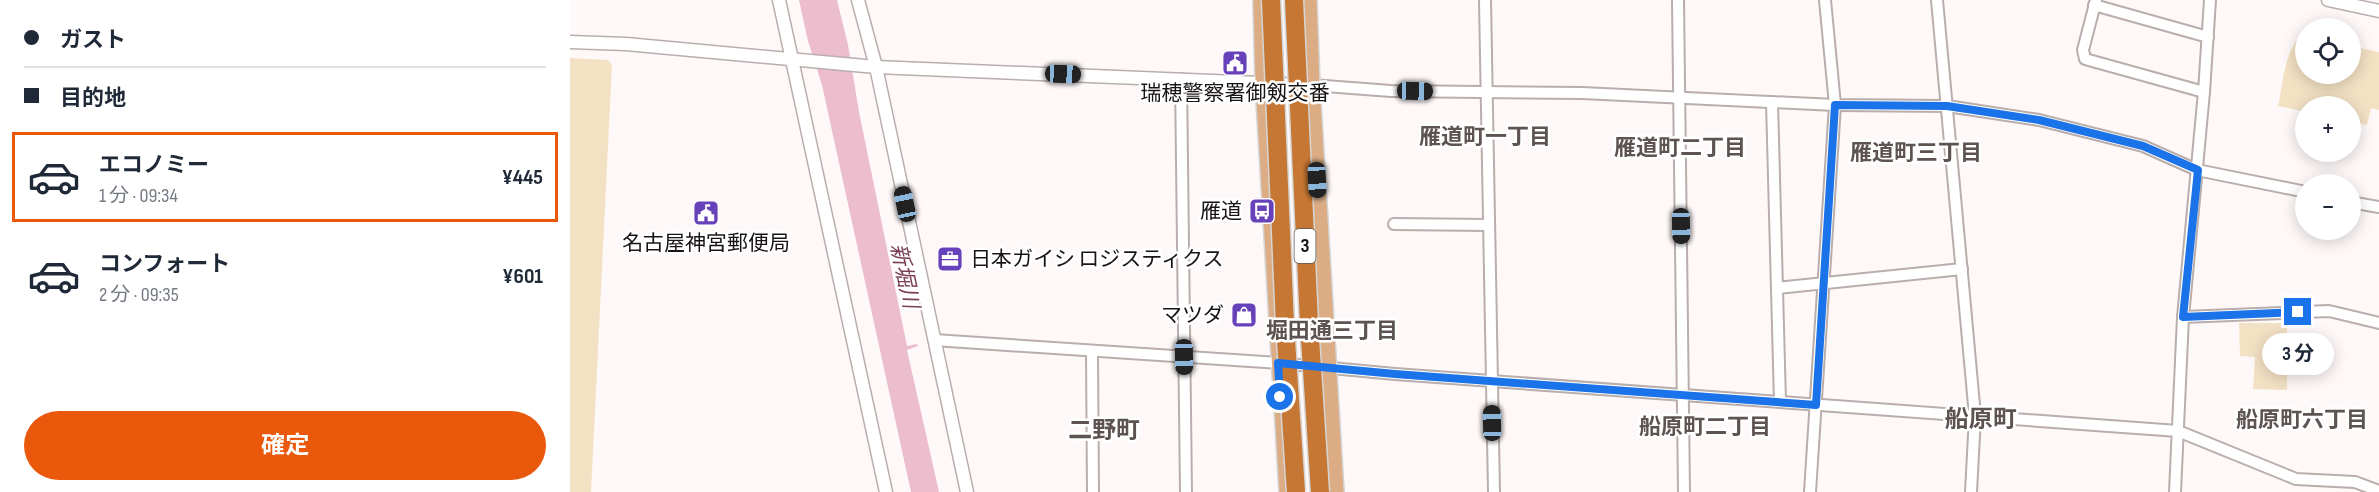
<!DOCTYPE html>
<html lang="ja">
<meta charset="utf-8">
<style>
body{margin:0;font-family:"Sofia Sans Condensed","Noto Sans JP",sans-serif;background:#f6f6f7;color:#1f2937;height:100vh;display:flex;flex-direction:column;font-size:22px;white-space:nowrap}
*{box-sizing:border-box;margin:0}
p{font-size:20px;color:#747a83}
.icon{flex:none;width:33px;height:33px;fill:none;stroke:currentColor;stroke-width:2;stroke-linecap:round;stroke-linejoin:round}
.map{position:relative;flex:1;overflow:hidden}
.sheet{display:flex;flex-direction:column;background:#fff;width:570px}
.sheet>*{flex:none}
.top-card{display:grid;align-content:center;height:132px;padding:0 24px;background:#fff}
.tools{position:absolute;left:1725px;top:18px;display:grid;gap:12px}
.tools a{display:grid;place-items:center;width:66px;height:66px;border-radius:50%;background:#fff;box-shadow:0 3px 15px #0003;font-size:30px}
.end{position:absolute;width:27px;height:27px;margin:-14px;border:8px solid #1a73e8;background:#fff;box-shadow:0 0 0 3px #fff}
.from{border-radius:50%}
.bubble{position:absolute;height:42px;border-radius:21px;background:#fff;box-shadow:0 3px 15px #0003;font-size:20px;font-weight:700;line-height:42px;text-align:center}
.car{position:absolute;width:18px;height:36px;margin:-18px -9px;border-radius:8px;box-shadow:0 0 4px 2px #0007;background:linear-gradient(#222 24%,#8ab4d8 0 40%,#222 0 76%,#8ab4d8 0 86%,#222 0)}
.top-card b{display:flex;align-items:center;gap:21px;height:57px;font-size:22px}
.top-card b+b{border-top:2px solid #e0e1e3}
.top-card i{width:15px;height:15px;background:#1f2937}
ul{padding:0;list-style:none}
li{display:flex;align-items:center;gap:18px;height:90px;margin:0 12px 9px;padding:0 12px;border:3px solid transparent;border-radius:0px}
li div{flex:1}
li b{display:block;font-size:22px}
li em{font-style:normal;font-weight:700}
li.current{border-color:#ea580c}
li>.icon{width:54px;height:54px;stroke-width:1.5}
.action{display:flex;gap:12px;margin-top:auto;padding:12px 24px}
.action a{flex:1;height:69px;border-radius:36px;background:#ea580c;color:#fff;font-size:24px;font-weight:700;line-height:69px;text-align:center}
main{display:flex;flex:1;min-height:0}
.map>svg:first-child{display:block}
.green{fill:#f3e1c4}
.water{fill:#ecbdcd}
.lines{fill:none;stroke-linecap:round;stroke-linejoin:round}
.minor-casing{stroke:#b9aeab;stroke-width:14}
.tertiary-casing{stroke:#b9aeab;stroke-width:15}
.primary-casing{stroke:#d5d5d5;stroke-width:18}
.minor{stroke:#fff;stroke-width:10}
.tertiary{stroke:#fff;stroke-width:12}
.primary{stroke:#dcad85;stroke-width:15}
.motorway-bridge-casing{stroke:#d5d5d5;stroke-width:21;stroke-linecap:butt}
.motorway-bridge{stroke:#c57733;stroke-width:18}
.route{stroke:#1a73e8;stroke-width:8}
.labels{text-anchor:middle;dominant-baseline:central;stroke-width:5;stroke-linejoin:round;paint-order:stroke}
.shield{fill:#fff;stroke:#5d5a5a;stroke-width:1.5}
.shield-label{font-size:20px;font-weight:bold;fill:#181413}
.poi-label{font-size:21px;fill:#181413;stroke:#fff}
.neighbourhood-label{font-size:22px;font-weight:bold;fill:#5d5351;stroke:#fff}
.water-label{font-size:22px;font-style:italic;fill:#7b4058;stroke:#fff}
.quarter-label{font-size:24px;font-weight:bold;fill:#5d5351;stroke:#fff}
</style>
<main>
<section class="sheet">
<div class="top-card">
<b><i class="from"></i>ガスト</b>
<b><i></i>目的地</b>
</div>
<ul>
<li class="current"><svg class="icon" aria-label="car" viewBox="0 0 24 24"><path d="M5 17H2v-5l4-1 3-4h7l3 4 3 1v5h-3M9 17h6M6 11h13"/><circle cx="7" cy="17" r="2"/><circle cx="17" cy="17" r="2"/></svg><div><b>エコノミー</b><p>1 分 · 09:34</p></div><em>¥445</em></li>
<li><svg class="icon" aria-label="car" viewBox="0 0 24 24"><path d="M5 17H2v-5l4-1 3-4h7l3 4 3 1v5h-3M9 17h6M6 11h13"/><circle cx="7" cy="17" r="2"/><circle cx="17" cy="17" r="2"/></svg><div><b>コンフォート</b><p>2 分 · 09:35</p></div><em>¥601</em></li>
</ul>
<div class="action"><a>確定</a></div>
</section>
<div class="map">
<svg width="1809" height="492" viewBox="0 0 1809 492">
<rect width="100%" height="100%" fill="#fef9f8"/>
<g class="green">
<path d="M1731 36 1735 37 1736 74H1780L1781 46 1809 52V110L1801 108 1797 125 1781 122 1780 106H1736L1735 112 1708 106C1713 85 1714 51 1731 36Z"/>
<polygon points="0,58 38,60 42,65 21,492 0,492"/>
<polygon points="1669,323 1717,323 1717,390 1683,389 1685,357 1670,356"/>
</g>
<polygon class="water" points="229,0 267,0 278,45 289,112 337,346 347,344 348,346 337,350 369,492 341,492 252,85 238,41"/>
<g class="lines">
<defs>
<g id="minor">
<polyline points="915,0 924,492"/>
<polyline points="1108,0 1114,492"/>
<polyline points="1367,0 1405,416 1401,492"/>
<polyline points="1526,0 1513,50 1515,59 1634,92"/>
<polyline points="1524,5 1638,37"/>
<polyline points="611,79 616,492"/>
<polyline points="742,85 821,91 1012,93 1265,105 1377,106 1469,120 1573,146 1627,170 1736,192"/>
<polyline points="1202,102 1210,402"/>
<polyline points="1780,202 1809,207"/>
<polyline points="824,224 919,225"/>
<polyline points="1207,288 1392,269"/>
<polyline points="1613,317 1759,311 1809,323"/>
<polyline points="364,340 708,363 825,374 1608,431 1726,479 1785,482 1809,491"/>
<polyline points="522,351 523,492"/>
<polyline points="1240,492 1265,105 1255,0"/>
<polyline points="1605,492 1613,317 1634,92 1640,0"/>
</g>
<g id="tertiary">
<polyline points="209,0 316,492"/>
<polyline points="288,0 306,67 397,492"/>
<polyline points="1758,0 1809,11"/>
<polyline points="0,42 56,44 306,67 735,85"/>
</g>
<g id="primary">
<polyline points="691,0 693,83 717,492"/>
<polyline points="739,0 742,85 766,492"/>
</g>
</defs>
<use href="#minor" class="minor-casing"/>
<use href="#tertiary" class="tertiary-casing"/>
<use href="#primary" class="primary-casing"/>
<use href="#minor" class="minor"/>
<use href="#tertiary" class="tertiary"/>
<use href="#primary" class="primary"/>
<defs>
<g id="motorway-bridge">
<polyline points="701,0 715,325 726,492"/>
<polyline points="724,0 739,323 750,492"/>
</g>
</defs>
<use href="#motorway-bridge" class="motorway-bridge-casing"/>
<use href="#motorway-bridge" class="motorway-bridge"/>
</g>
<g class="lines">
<polyline class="route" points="710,397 708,363 825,374 1246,405 1265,105 1377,106 1469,120 1573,146 1628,170 1613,317 1728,312"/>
</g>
<defs>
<symbol id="civic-square" viewBox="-11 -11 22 22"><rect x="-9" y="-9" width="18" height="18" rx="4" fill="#6741b9" stroke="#fff"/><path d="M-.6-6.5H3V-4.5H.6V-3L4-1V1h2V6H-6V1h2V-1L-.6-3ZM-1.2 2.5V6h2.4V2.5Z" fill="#fff"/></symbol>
<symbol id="bus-square" viewBox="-11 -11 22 22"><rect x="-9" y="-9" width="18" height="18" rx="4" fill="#6741b9" stroke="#fff"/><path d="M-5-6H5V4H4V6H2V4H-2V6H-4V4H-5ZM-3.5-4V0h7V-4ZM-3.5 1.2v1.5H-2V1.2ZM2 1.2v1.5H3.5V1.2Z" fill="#fff"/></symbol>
<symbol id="office-square" viewBox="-11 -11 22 22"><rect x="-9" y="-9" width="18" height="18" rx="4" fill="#6741b9" stroke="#fff"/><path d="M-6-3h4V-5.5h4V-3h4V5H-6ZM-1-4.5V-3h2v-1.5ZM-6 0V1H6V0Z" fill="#fff"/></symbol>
<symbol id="shop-square" viewBox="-11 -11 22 22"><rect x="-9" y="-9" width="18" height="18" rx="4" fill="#6741b9" stroke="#fff"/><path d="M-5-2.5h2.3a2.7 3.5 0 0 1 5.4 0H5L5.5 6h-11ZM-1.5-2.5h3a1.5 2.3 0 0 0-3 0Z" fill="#fff"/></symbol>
</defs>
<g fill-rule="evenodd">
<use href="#civic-square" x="650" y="48" width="30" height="30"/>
<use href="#bus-square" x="677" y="196" width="30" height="30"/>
<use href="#civic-square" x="121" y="198" width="30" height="30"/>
<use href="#office-square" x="365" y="244" width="30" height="30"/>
<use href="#shop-square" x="659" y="300" width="30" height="30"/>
</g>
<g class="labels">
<rect class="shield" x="724.5" y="229" width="21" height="34" rx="4.5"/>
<g class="shield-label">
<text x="735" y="246">3</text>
</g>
<g class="poi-label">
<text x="665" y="93">瑞穂警察署御剱交番</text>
<text x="672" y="211" text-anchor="end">雁道</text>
<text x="136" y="243">名古屋神宮郵便局</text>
<text x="400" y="259" text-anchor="start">日本ガイシ ロジスティクス</text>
<text x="654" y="315" text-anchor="end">マツダ</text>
</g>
<g class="neighbourhood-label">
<text x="915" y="137">雁道町一丁目</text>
<text x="1110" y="148">雁道町二丁目</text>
<text x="1346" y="153">雁道町三丁目</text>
<text x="762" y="331">堀田通三丁目</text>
<text x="1732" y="420">船原町六丁目</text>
<text x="1135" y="427">船原町二丁目</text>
</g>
<g class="water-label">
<text transform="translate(334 276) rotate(78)">新堀川</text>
</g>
<g class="quarter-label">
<text x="1411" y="419">船原町</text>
<text x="534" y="430">二野町</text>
</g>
</g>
</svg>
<div class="tools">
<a><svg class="icon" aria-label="locate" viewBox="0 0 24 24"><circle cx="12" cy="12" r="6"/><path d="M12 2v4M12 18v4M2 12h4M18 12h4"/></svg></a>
<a>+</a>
<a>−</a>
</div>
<i class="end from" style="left:710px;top:397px"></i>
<i class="end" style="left:1728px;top:312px"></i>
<div class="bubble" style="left:1692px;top:333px;width:72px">3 分</div>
<i class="car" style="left:493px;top:74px;rotate:92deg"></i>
<i class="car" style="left:845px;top:91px;rotate:91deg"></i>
<i class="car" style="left:747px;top:180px;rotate:177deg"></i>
<i class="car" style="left:335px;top:204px;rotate:348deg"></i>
<i class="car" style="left:1111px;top:226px;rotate:179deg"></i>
<i class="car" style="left:614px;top:357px;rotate:179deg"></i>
<i class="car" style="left:922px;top:423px;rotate:359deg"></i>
</div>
</main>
